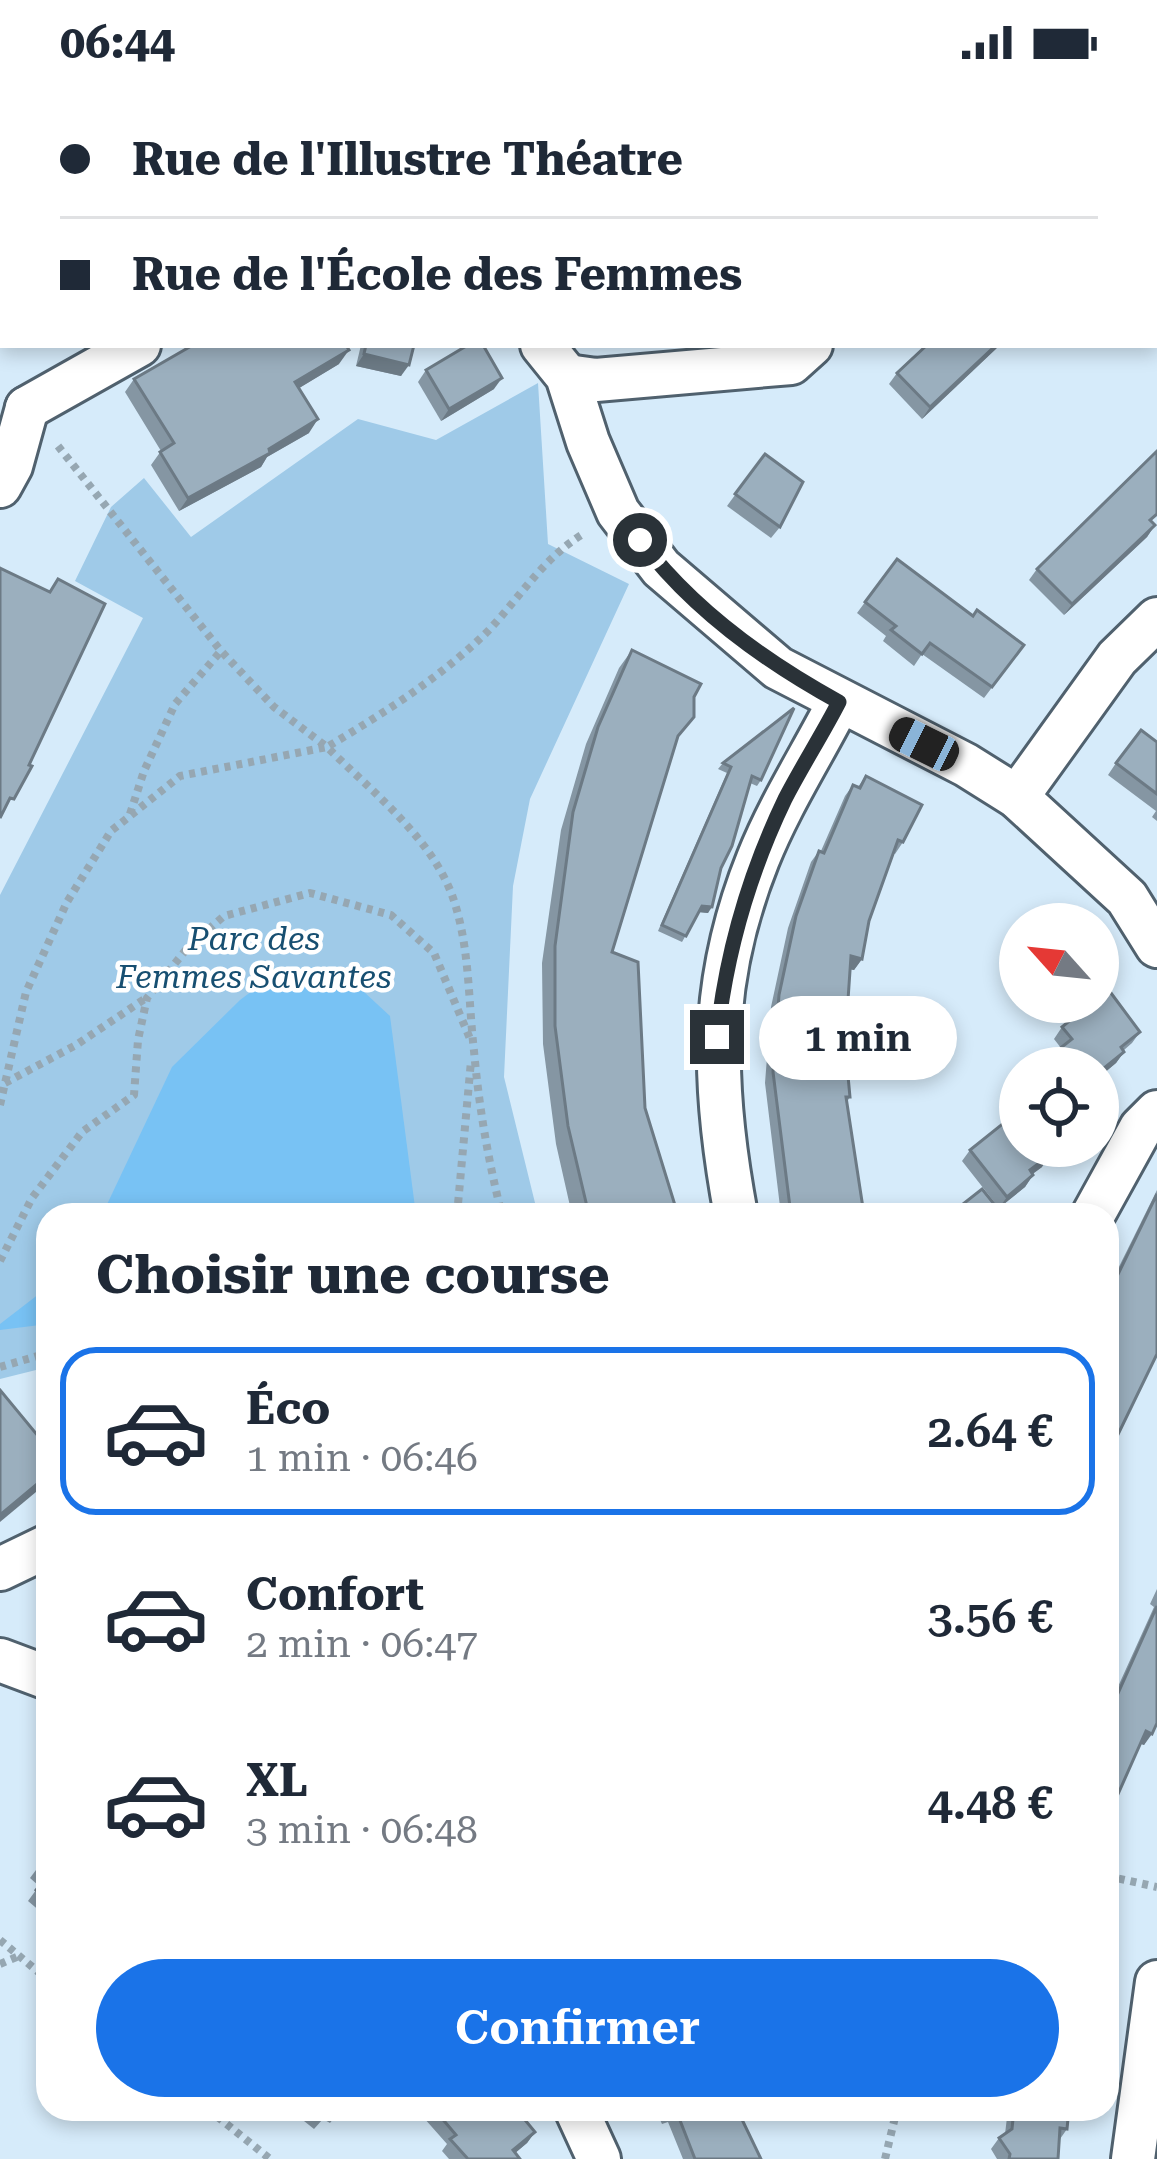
<!DOCTYPE html>
<html lang="fr">
<meta charset="utf-8">
<style>
body{margin:0;font-family:"Roboto Serif",serif;background:#f6f6f7;color:#1f2937;height:100vh;display:flex;flex-direction:column;font-size:45px;white-space:nowrap}
*{box-sizing:border-box;margin:0}
p{font-size:39px;color:#747a83}
.icon{flex:none;width:66px;height:66px;fill:none;stroke:currentColor;stroke-width:2;stroke-linecap:round;stroke-linejoin:round}
.map{position:relative;flex:1;overflow:hidden}
.side{position:absolute;left:36px;top:1119px;width:1083px;height:918px;display:flex;flex-direction:column;background:#fff;border-radius:36px;box-shadow:0 6px 18px #0003}
.side>*{flex:none}
.guide{position:absolute;left:0px;top:0px;width:1158px;height:264px;box-shadow:0 6px 18px #0003;display:grid;align-content:center;height:264px;padding:0 60px;background:#fff}
.needle{width:78px;rotate:297deg}
.buttons{position:absolute;left:999px;top:819px;display:grid;gap:24px}
.buttons a{display:grid;place-items:center;width:120px;height:120px;border-radius:50%;background:#fff;box-shadow:0 6px 18px #0003;font-size:60px}
.end{position:absolute;width:54px;height:54px;margin:-27px;border:15px solid #2a3238;background:#fff;box-shadow:0 0 0 6px #fff}
.from{border-radius:50%}
.bubble{position:absolute;height:84px;border-radius:42px;background:#fff;box-shadow:0 6px 18px #0003;font-size:39px;font-weight:600;line-height:84px;text-align:center}
.car{position:absolute;width:36px;height:72px;margin:-36px -18px;border-radius:15px;box-shadow:0 0 9px 3px #0007;background:linear-gradient(#222 24%,#8ab4d8 0 40%,#222 0 76%,#8ab4d8 0 86%,#222 0)}
.guide b{display:flex;align-items:center;gap:42px;height:114px;font-size:45px}
.guide b+b{border-top:3px solid #e0e1e3}
.guide i{width:30px;height:30px;background:#1f2937}
ul{padding:0;list-style:none}
li{display:flex;align-items:center;gap:36px;height:168px;margin:0 24px 18px;padding:0 36px;border:6px solid transparent;border-radius:36px}
li div{flex:1}
li b{display:block;font-size:45px}
li em{font-style:normal;font-weight:600}
li.selected{border-color:#1a73e8}
li>.icon{width:108px;height:108px;stroke-width:1.5}
h2{padding:0 60px;font-size:54px;line-height:144px}
.button{display:flex;gap:24px;margin-top:auto;padding:24px 60px}
.button a{flex:1;height:138px;border-radius:72px;background:#1a73e8;color:#fff;font-size:48px;font-weight:600;line-height:138px;text-align:center}
.status{display:flex;justify-content:space-between;align-items:center;height:84px;padding:0 60px;background:#fff;direction:ltr}
.status svg{height:33px;fill:currentColor}
.map>svg:first-child{display:block}
.green{fill:#9fcae8}
.water{fill:#78c2f4}
.lines{fill:none;stroke-linecap:round;stroke-linejoin:round}
.minor-casing{stroke:#50616e;stroke-width:48}
.path{stroke:#96a7b2;stroke-width:8;stroke-dasharray:6 6;stroke-linecap:butt}
.minor{stroke:#fff;stroke-width:42}
.wall{fill:#8596a3}
.shaded-wall{fill:#6c7a85}
.building{fill:#9bafbe;stroke:#6c7a85;stroke-width:3}
.route{stroke:#2a3238;stroke-width:15}
.labels{text-anchor:middle;dominant-baseline:central;stroke-width:9;stroke-linejoin:round;paint-order:stroke}
.park-label{font-size:33px;font-style:italic;fill:#174f71;stroke:#fff}
</style>
<div class="status"><b>06:44</b><svg viewBox="0 0 49 12"><path d="M0 12V9h3v3zM5 12V6h3v6zM10 12V3h3v9zM15 12V0h3v12zM26 1h20v11H26zM47 4h2v5h-2z"/></svg></div>
<div class="map">
<svg width="1157" height="2075" viewBox="0 0 1157 2075">
<rect width="100%" height="100%" fill="#d6ebfa"/>
<polygon class="green" points="538,299 548,460 629,500 530,715 513,802 504,993 538,1131 48,1131 48,1283 0,1295 0,811 143,534 75,497 111,423 144,394 191,453 358,335 436,356"/>
<g class="water">
<polygon points="317,883 363,907 390,932 416,1131 102,1131 172,983 240,916 279,887"/>
<polygon points="48,1203 48,1240 0,1246 0,1240"/>
</g>
<g class="lines">
<defs>
<g id="minor">
<polyline points="351,0 353,3"/>
<polyline points="944,0 946,3"/>
<polyline points="1111,3 1114,0"/>
<polyline points="542,261 567,292 588,358 618,428 661,484 778,584 966,681 1017,713 1127,814 1157,862"/>
<polyline points="567,292 596,296 791,279 811,261"/>
<polyline points="27,324 139,261"/>
<polyline points="0,402 11,382 27,324"/>
<polyline points="1017,713 1117,574 1157,535"/>
<path d="M736 1131C712 1003 708 899 758 775 780 720 812 671 839 618"/>
<polyline points="1093,1131 1141,1044 1157,1028"/>
<polyline points="0,1485 48,1462"/>
<polyline points="0,1576 48,1594"/>
<polyline points="576,2025 599,2075"/>
<polyline points="1133,2075 1157,1898"/>
</g>
</defs>
<use href="#minor" class="minor-casing"/>
<g class="path">
<path d="M58 362 221 567 274 623 327 663C384 629 438 595 486 549 519 515 542 475 583 450"/>
<polyline points="130,730 144,687 175,620 221,567"/>
<polyline points="5,999 76,961 146,914"/>
<path d="M0 1021 26 908 67 818 111 747 180 692 327 663C370 706 430 752 452 811 470 861 468 915 474 967 479 1023 488 1076 502 1131"/>
<polyline points="457,1131 471,977"/>
<polyline points="0,1177 32,1114 82,1048 134,1011 138,956 147,914 189,862 224,832 310,809 391,831 434,869 471,957"/>
<polyline points="0,1283 48,1269"/>
<polyline points="1107,1792 1157,1803"/>
<polyline points="0,1856 48,1896"/>
<polyline points="0,1880 19,1872"/>
<polyline points="208,2025 270,2075"/>
<polyline points="885,2075 897,2025"/>
</g>
<use href="#minor" class="minor"/>
</g>
<g class="wall">
<polygon points="405,0 508,0 510,3 407,3"/>
<polygon points="361,261 414,261 401,292 356,282"/>
<polygon points="927,261 1000,261 922,335 889,300 897,289"/>
<polygon points="339,280 299,304 309,349 267,373 261,383 179,427 151,381 161,367 125,308 134,295"/>
<polygon points="426,286 494,305 441,337 418,298"/>
<polygon points="765,370 780,443 771,454 727,422"/>
<polygon points="1152,438 1155,441 1147,453 1064,531 1029,496 1037,485"/>
<polygon points="897,475 973,532 1024,561 984,614 922,570 914,582 883,557 886,552 857,529"/>
<polygon points="632,566 694,613 677,657 612,868 645,1024 678,1131 572,1131 556,1060 543,960 542,879 561,746 586,660 619,584"/>
<polygon points="1157,658 1157,737 1152,733 1156,727 1108,691 1116,679"/>
<polygon points="723,679 761,696 757,702 750,699 721,784 708,829 699,828 682,858 658,847 727,689 718,685"/>
<polygon points="866,692 903,758 895,770 893,769 869,837 862,875 854,886 850,885 845,960 850,1013 846,1019 863,1124 866,1131 781,1131 765,999 771,923 788,844 811,778 819,767 821,767 845,712 853,701 858,703"/>
<polygon points="1062,943 1140,948 1132,959 1124,966 1124,968 1116,979 1098,994 1098,984 1061,964 1054,955"/>
<polygon points="1020,996 1020,1062 1042,1083 1032,1090 1033,1091 1025,1103 999,1124 962,1077 970,1066 1018,1028 1005,1013 1013,1001"/>
<polygon points="1157,1106 1157,1270 1107,1372 1107,1207"/>
<polygon points="1157,1505 1157,1639 1144,1661 1140,1660 1107,1735 1107,1627 1154,1523 1150,1520"/>
<polygon points="48,1770 48,1834 28,1817 39,1802 30,1794"/>
<polygon points="289,2025 341,2025 330,2039 323,2035 314,2045"/>
<polygon points="416,2025 516,2025 535,2048 527,2059 515,2069 520,2075 449,2075 442,2067 447,2060"/>
<polygon points="655,2025 737,2025 761,2075 683,2075 668,2038 662,2040"/>
<polygon points="1008,2025 1069,2025 1067,2045 1060,2055 1058,2075 997,2075 991,2065 999,2054 1005,2050"/>
</g>
<g class="shaded-wall">
<polygon points="996,261 1000,261 922,335 930,323"/>
<polygon points="349,266 339,280 286,312 295,298"/>
<polygon points="364,270 409,281 401,292 356,282"/>
<polygon points="502,294 494,305 441,337 449,325"/>
<polygon points="318,335 309,349 267,373 261,383 179,427 188,414"/>
<polygon points="1155,441 1147,453 1064,531 1072,520"/>
<polygon points="702,822 712,823 708,829 698,828"/>
<polygon points="851,872 862,875 854,886 843,884"/>
<polygon points="1124,968 1116,979 1098,994 1098,989"/>
<polygon points="1050,1071 1042,1083 1022,1098 1030,1086"/>
<polygon points="1033,1091 1025,1103 999,1124 1007,1113"/>
<polygon points="48,1391 48,1398 0,1438 0,1431"/>
<polygon points="1146,1647 1152,1650 1144,1661 1138,1658"/>
<polygon points="535,2048 527,2059 508,2075 513,2066"/>
</g>
<g class="building">
<polygon points="5,0 29,0 31,3 3,3 3,87 0,89 0,5"/>
<polygon points="82,0 163,0 165,3 79,3"/>
<polygon points="423,0 508,0 510,3 425,3"/>
<polygon points="1157,82 1157,148 1155,150 1155,83"/>
<polygon points="193,261 346,261 349,266 295,298 318,335 269,365 270,369 188,414 160,368 174,359 134,295"/>
<polygon points="366,261 414,261 409,281 364,270"/>
<polygon points="468,261 483,261 502,294 449,325 426,286"/>
<polygon points="927,261 996,261 930,323 897,289"/>
<polygon points="1157,367 1157,430 1150,436 1155,441 1072,520 1037,485"/>
<polygon points="765,370 803,398 780,443 735,410"/>
<polygon points="897,475 973,532 977,526 1024,561 992,603 930,559 922,570 891,546 896,542 865,518"/>
<polygon points="0,484 50,508 58,495 105,520 29,681 32,682 14,715 10,714 0,734"/>
<polygon points="632,566 701,600 694,613 694,633 678,652 612,868 638,878 645,1024 678,1131 589,1131 568,1042 555,942 555,862 573,728 598,643"/>
<polygon points="794,624 761,696 752,692 732,762 721,784 712,823 702,822 686,852 662,841 731,683 723,679"/>
<polygon points="1141,646 1157,658 1157,710 1116,679"/>
<polygon points="866,692 922,721 903,758 898,756 869,837 862,875 851,872 845,960 850,1013 846,1013 863,1124 866,1131 791,1131 773,988 779,911 796,832 819,767 824,769 853,701 860,704"/>
<polygon points="1108,905 1140,948 1121,963 1124,968 1098,989 1098,984 1035,984 1072,955 1062,943 1092,918 1098,918 1098,913"/>
<polygon points="1020,996 1020,1010 1013,1001"/>
<polygon points="1020,1026 1020,1062 1043,1062 1050,1071 1030,1086 1033,1091 1007,1113 970,1066"/>
<polygon points="982,1105 1003,1131 949,1131"/>
<polygon points="1157,1110 1157,1270 1111,1365 1107,1360 1107,1213"/>
<polygon points="0,1306 48,1364 48,1391 0,1431"/>
<polygon points="1157,1522 1157,1639 1152,1650 1146,1647 1107,1735 1107,1634"/>
<polygon points="48,1770 48,1816 36,1806 48,1791 38,1783"/>
<polygon points="312,2025 330,2025 322,2033"/>
<polygon points="434,2025 516,2025 535,2048 513,2066 520,2075 468,2075 450,2055 456,2051"/>
<polygon points="668,2025 737,2025 761,2075 695,2075 676,2026 670,2029"/>
<polygon points="1014,2025 1069,2025 1067,2045 1060,2044 1058,2075 1009,2075 1010,2070 999,2054 1012,2045"/>
</g>
<g class="lines">
<path class="route" d="M640 456C691 524 766 578 839 618 822 651 802 682 785 715 748 792 726 869 717 953"/>
</g>
<g class="labels">
<g class="park-label">
<text x="254" y="854">Parc des<tspan x="254" dy="38">Femmes Savantes</tspan></text>
</g>
</g>
</svg>
<div class="buttons">
<a><svg class="needle" viewBox="-14 -14 28 28"><path d="M0-13l5 13h-10z" fill="#e53935"/><path d="M0 13l5-13h-10z" fill="#747a83"/></svg></a>
<a><svg class="icon" aria-label="locate" viewBox="0 0 24 24"><circle cx="12" cy="12" r="6"/><path d="M12 2v4M12 18v4M2 12h4M18 12h4"/></svg></a>
</div>
<i class="end from" style="left:640px;top:456px"></i>
<i class="end" style="left:717px;top:953px"></i>
<div class="bubble" style="left:759px;top:912px;width:198px">1 min</div>
<i class="car" style="left:924px;top:660px;rotate:296deg"></i>
<div class="guide">
<b><i class="from"></i>Rue de l'Illustre Théatre</b>
<b><i></i>Rue de l'École des Femmes</b>
</div>
<section class="side">
<h2>Choisir une course</h2>
<ul>
<li class="selected"><svg class="icon" aria-label="car" viewBox="0 0 24 24"><path d="M5 17H2v-5l4-1 3-4h7l3 4 3 1v5h-3M9 17h6M6 11h13"/><circle cx="7" cy="17" r="2"/><circle cx="17" cy="17" r="2"/></svg><div><b>Éco</b><p>1 min · 06:46</p></div><em>2.64 €</em></li>
<li><svg class="icon" aria-label="car" viewBox="0 0 24 24"><path d="M5 17H2v-5l4-1 3-4h7l3 4 3 1v5h-3M9 17h6M6 11h13"/><circle cx="7" cy="17" r="2"/><circle cx="17" cy="17" r="2"/></svg><div><b>Confort</b><p>2 min · 06:47</p></div><em>3.56 €</em></li>
<li><svg class="icon" aria-label="car" viewBox="0 0 24 24"><path d="M5 17H2v-5l4-1 3-4h7l3 4 3 1v5h-3M9 17h6M6 11h13"/><circle cx="7" cy="17" r="2"/><circle cx="17" cy="17" r="2"/></svg><div><b>XL</b><p>3 min · 06:48</p></div><em>4.48 €</em></li>
</ul>
<div class="button"><a>Confirmer</a></div>
</section>
</div>
